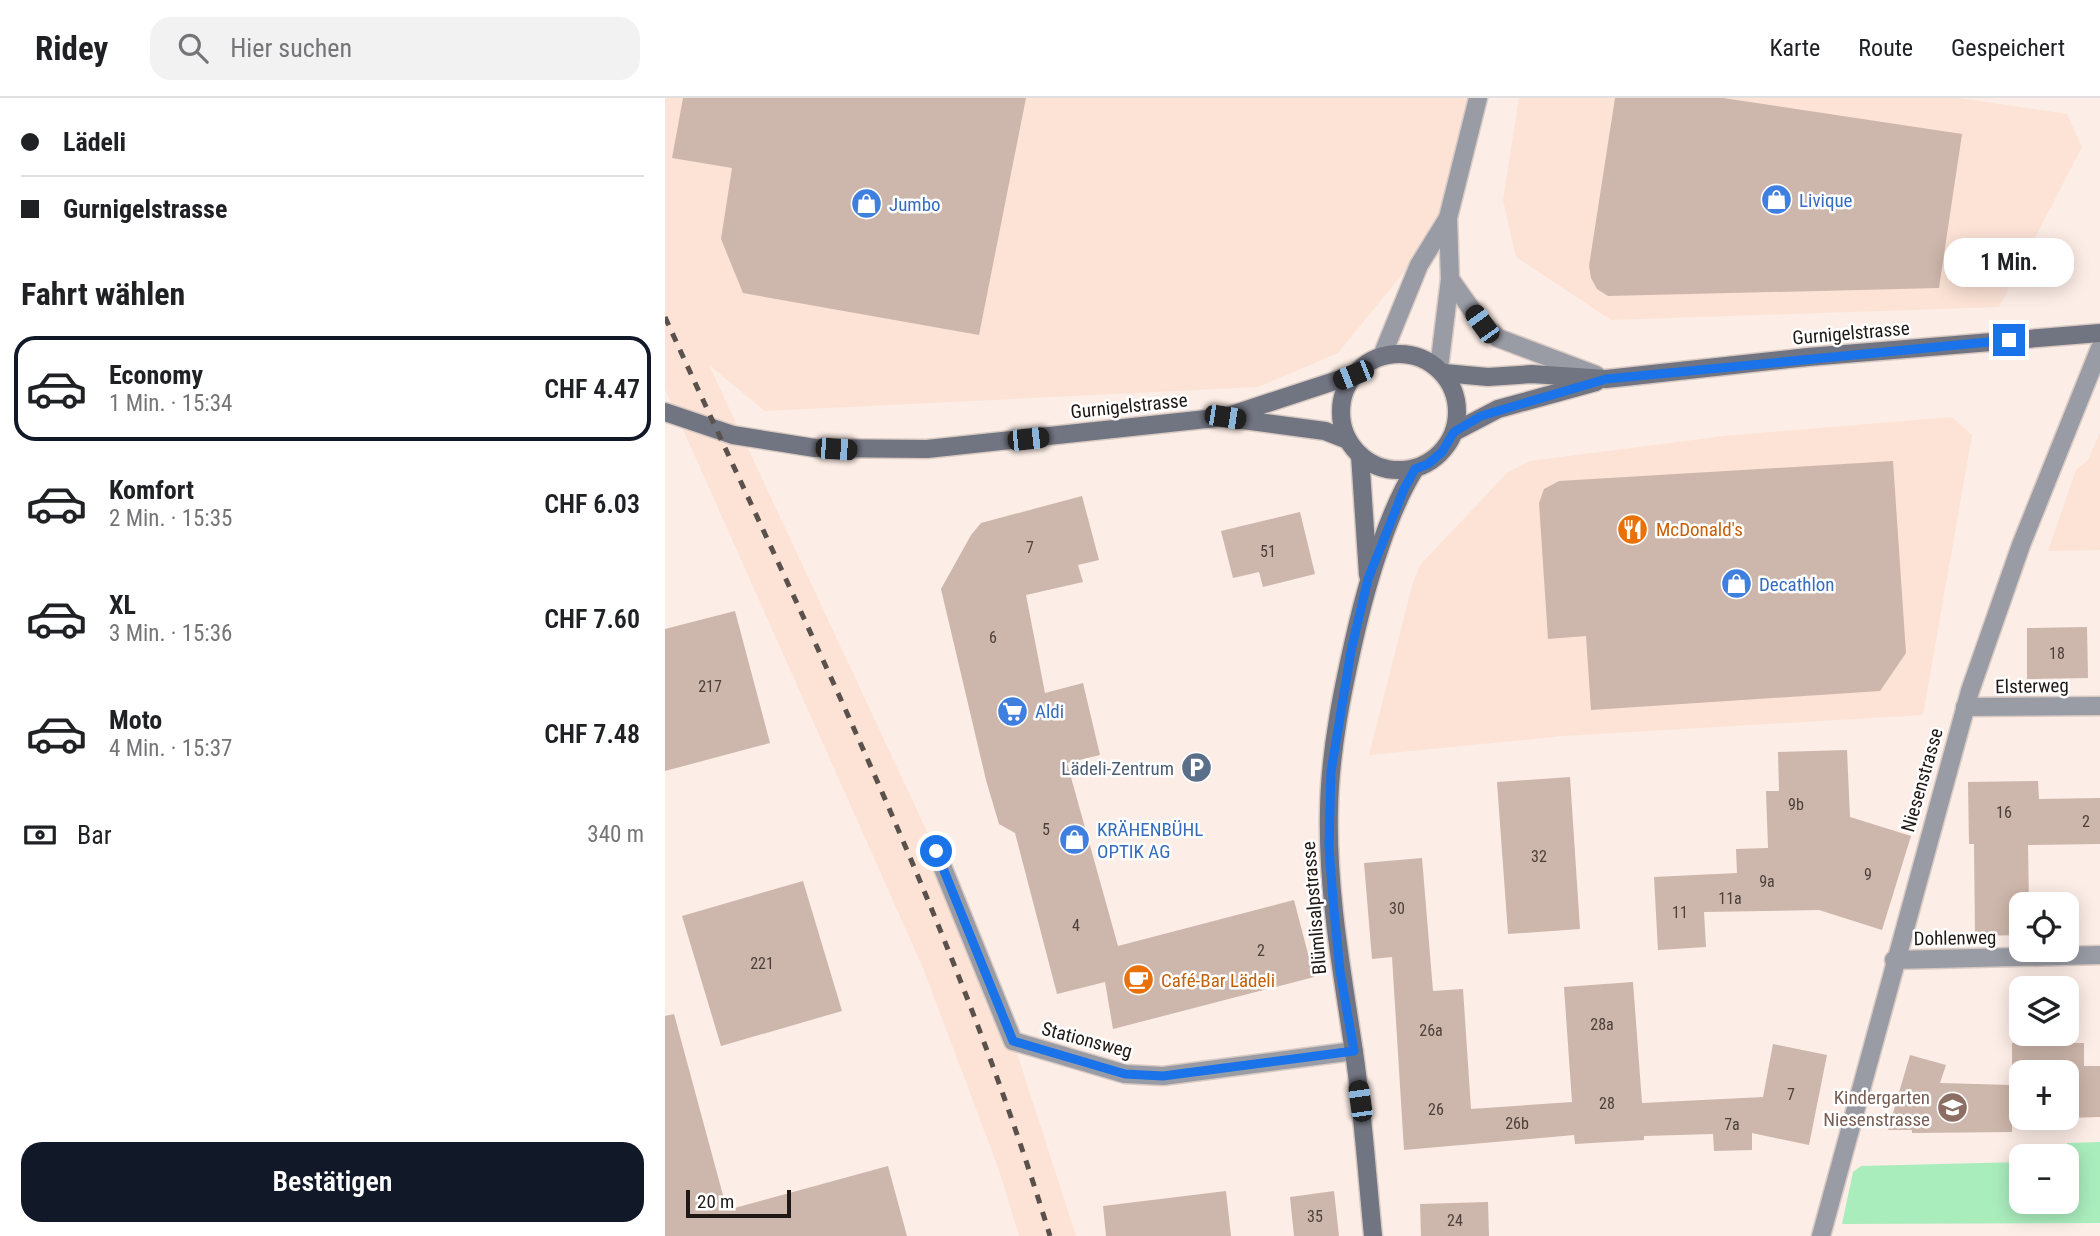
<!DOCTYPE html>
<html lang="de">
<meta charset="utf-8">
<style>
body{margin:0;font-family:"Roboto Condensed",sans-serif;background:#f2f2f2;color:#202124;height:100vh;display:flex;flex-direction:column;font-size:26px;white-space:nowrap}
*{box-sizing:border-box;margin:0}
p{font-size:23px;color:#757577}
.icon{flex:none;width:38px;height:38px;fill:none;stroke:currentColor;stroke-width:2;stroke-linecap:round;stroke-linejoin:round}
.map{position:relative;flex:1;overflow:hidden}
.sheet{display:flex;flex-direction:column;background:#fff;width:665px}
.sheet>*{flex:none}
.guide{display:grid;align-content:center;height:154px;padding:0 21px;background:#fff}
.fabs{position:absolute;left:1344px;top:794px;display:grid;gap:14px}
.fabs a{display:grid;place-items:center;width:70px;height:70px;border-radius:14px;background:#fff;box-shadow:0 4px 18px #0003;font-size:35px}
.scale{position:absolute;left:21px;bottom:18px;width:105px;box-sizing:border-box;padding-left:7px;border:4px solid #201814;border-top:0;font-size:19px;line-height:24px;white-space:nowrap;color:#201814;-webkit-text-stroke:5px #fff;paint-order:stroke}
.end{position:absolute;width:32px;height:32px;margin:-16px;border:9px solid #1a73e8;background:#fff;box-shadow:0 0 0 4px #fff}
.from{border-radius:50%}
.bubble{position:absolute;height:49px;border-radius:21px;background:#fff;box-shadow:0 4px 18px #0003;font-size:23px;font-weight:600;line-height:49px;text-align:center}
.car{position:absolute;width:21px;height:42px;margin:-21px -10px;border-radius:9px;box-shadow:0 0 5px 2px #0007;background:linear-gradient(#222 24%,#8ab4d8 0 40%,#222 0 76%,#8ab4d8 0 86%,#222 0)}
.guide b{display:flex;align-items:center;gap:24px;height:66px;font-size:26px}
.guide b+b{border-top:2px solid #e0e0e0}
.guide i{width:18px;height:18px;background:#202124}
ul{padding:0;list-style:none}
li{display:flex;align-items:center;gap:21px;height:105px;margin:0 14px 10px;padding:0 7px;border:4px solid transparent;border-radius:21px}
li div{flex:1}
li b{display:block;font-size:26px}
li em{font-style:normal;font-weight:600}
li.current{border-color:#111827}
li>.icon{width:63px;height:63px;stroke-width:1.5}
h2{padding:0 21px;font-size:32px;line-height:84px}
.pay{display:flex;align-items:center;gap:18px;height:77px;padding:0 21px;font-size:26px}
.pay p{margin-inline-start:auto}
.cta{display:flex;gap:14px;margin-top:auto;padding:14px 21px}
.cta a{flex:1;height:80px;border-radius:21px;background:#111827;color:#fff;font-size:28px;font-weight:600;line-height:80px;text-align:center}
header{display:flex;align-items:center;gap:42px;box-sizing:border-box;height:98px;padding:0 35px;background:#fff;border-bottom:2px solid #e0e0e0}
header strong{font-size:33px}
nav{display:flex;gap:38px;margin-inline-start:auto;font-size:24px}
.search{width:490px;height:63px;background:#f2f2f2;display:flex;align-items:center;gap:18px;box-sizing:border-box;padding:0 24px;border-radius:21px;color:#757577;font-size:26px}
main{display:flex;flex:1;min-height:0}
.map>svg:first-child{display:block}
.built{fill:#fce3d6}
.green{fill:#aaedbd}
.building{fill:#cdb6ab}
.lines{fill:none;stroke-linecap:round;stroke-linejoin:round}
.street-casing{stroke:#d9cbc4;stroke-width:21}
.secondary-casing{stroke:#d9cbc4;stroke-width:21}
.street{stroke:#9a9ca5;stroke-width:18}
.secondary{stroke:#717481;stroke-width:18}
.rail{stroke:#5a514c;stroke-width:5;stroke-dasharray:9 9;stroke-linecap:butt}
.route{stroke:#1a73e8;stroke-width:9}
.labels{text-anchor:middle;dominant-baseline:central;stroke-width:5;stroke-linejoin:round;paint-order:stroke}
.number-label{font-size:16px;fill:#4b403a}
.shop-label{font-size:19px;fill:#366cbe;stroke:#fff;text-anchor:start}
.street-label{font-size:19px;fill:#201814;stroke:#fff}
.food-label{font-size:19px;fill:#c56008;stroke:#fff;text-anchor:start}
.service-label{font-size:19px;fill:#4e5e75;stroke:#fff;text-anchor:end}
.education-label{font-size:19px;fill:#785e54;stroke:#fff;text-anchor:end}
</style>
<header>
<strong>Ridey</strong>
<div class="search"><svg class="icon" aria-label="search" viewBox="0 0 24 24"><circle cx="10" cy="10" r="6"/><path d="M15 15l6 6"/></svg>Hier suchen</div>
<nav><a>Karte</a><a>Route</a><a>Gespeichert</a></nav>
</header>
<main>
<section class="sheet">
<div class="guide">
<b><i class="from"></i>Lädeli</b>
<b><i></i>Gurnigelstrasse</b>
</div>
<h2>Fahrt wählen</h2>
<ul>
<li class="current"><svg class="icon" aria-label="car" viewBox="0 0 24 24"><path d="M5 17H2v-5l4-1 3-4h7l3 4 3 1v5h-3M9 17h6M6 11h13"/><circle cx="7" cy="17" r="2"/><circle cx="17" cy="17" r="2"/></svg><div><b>Economy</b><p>1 Min. · 15:34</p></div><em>CHF 4.47</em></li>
<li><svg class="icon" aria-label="car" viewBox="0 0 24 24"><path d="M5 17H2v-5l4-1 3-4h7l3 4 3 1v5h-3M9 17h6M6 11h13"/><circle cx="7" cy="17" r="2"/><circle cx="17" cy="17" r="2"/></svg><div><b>Komfort</b><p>2 Min. · 15:35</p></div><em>CHF 6.03</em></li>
<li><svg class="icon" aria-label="car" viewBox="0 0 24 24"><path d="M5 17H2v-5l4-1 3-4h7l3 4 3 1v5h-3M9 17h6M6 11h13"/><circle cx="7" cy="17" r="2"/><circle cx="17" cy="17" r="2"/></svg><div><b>XL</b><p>3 Min. · 15:36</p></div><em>CHF 7.60</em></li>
<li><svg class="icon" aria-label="car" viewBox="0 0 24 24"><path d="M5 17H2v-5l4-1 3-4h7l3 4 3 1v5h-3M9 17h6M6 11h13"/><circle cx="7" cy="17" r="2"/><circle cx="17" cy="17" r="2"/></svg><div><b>Moto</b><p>4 Min. · 15:37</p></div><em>CHF 7.48</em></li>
</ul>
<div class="pay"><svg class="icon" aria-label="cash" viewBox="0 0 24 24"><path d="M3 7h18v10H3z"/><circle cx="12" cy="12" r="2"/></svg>Bar<p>340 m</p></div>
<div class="cta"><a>Bestätigen</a></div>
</section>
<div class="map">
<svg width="1435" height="1138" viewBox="0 0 1435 1138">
<rect width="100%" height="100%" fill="#fcede6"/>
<g class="built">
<polygon points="0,0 813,0 783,120 673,255 593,289 100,313 44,267 271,753 348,943 411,1138 354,1138 334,1072 258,870 0,291"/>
<polygon points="854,0 1294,0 1402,16 1417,49 1334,209 946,222 851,159 838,102"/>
<polygon points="1287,319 1307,337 1258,617 899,638 704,657 748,484 756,466 842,375 865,363 1059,338"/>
<polygon points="1435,335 1435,452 1383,453 1411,372 1423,362"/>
</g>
<polygon class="green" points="1435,1044 1435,1125 1177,1126 1188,1074 1196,1068 1356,1064 1356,1104 1402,1104 1402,1045"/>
<g class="building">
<polygon points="18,0 361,0 314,237 78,195 56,141 67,70 7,60"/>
<polygon points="950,0 1058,0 1297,36 1274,190 943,198 932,191 926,180 924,168"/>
<polygon points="1228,363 1241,555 1215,593 926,612 921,538 883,541 874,405 879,391 894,383"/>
<polygon points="417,398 434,462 413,467 418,484 361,497 380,595 418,585 435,657 402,665 453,848 629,802 649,879 448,931 440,884 392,896 350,735 334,726 321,682 276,491 306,437 316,425"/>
<polygon points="635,414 650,476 598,489 594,474 568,480 556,433"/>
<polygon points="70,513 105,645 0,673 0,531"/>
<polygon points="1422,529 1423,580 1362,581 1362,530"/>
<polygon points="1182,652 1185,719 1246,738 1217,832 1154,812 1039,814 1041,849 993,852 989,779 1072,775 1071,751 1103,750 1101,693 1114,693 1113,654"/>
<polygon points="905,679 915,831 843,836 832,684"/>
<polygon points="1373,683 1374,701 1435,700 1435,746 1363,747 1364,807 1356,807 1356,837 1310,838 1309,746 1304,746 1303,684"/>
<polygon points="757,760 768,893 798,891 806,1011 907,1004 899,889 968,884 977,1005 1098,999 1108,946 1162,957 1144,1047 1087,1035 1087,1052 1049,1053 1048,1036 979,1038 979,1042 910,1046 909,1037 739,1052 727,859 707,861 699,765"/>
<polygon points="138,783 177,913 56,948 17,818"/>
<polygon points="9,916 62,1112 223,1068 242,1138 0,1138 0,918"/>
<polygon points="1347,945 1419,945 1419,968 1435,968 1435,1019 1402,1020 1402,975 1356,975 1356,979 1347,979"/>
<polygon points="1245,957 1281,967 1275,985 1347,987 1347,1034 1247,1035 1247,1032 1223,1032"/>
<polygon points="561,1093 566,1138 441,1138 438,1108"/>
<polygon points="669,1093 674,1138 629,1138 625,1099"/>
<polygon points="823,1104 824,1138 756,1138 755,1106"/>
</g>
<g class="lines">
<defs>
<g id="street">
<polyline points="785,181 817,226 833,240 931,277"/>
<polyline points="717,258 754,167 783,120"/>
<polyline points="774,270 785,181 783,120 813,0"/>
<polyline points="1300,609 1435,608"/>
<polyline points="271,753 348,943 460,976 498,978 689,953"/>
<polyline points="1229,862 1435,857"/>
<polyline points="1156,1138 1305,593 1356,447 1435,250"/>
</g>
<g id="secondary">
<circle cx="734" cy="314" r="58"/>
<polyline points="779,275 823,279 867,276 941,281 1143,259 1435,235"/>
<polyline points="0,314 68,337 150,350 262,351 560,319 688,277"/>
<polyline points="563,320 660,333 683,342"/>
<polyline points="789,334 833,311 931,284"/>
<polyline points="695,357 703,477"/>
<path d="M708 1138C702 1077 698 1015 689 954 677 873 662 794 664 712 665 651 678 589 692 529 703 482 724 412 750 371"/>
</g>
</defs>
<use href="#street" class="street-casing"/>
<use href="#secondary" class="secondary-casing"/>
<use href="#street" class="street"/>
<use href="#secondary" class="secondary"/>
<path class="rail" d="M0 219C137 521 288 820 385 1138"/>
</g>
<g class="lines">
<polyline class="route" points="271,753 348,943 460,976 498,978 689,953 675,873 668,802 664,748 666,674 686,553 703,481 739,391 750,371 763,366 777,354 789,334 816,318 941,281 1344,242"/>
</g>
<defs>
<symbol id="shop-disc" viewBox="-11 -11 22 22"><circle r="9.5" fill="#3f7fe0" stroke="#fff"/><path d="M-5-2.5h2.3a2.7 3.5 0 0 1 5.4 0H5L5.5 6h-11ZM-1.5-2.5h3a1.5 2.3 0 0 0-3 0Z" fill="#fff"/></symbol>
<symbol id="restaurant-disc" viewBox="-11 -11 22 22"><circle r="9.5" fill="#e8710a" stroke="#fff"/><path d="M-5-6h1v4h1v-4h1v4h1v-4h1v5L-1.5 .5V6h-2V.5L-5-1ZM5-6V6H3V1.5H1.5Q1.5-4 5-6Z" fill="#fff"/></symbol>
<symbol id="supermarket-disc" viewBox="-11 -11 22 22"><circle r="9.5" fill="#3f7fe0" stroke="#fff"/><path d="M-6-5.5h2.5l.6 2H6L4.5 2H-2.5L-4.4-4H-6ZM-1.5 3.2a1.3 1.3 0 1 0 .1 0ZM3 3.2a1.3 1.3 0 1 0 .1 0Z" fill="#fff"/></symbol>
<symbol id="parking-disc" viewBox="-11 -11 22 22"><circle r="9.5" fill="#5c6f8a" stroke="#fff"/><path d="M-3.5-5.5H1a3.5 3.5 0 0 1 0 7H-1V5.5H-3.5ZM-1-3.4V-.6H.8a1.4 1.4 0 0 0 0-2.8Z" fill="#fff"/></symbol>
<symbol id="cafe-disc" viewBox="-11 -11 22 22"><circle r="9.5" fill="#e8710a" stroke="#fff"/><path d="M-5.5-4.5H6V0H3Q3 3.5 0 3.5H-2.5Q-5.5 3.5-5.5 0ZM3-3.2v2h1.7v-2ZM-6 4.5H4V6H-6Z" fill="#fff"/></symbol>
<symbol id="school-disc" viewBox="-11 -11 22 22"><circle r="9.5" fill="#8d6e63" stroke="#fff"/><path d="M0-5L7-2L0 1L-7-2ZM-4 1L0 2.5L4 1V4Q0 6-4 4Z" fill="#fff"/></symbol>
</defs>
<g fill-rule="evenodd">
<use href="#shop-disc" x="1094" y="84" width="35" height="35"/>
<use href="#shop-disc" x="184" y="88" width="35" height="35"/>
<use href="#restaurant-disc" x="950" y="414" width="35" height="35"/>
<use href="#shop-disc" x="1054" y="468" width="35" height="35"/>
<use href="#supermarket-disc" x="330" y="596" width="35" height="35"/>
<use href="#parking-disc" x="514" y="652" width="35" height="35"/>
<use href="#shop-disc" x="392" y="724" width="35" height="35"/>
<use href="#cafe-disc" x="456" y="864" width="35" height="35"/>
<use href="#school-disc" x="1270" y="992" width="35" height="35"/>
</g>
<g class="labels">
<g class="number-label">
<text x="365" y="449">7</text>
<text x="603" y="453">51</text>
<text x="328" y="539">6</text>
<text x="1392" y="555">18</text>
<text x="45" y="588">217</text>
<text x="1131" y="706">9b</text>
<text x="1339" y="714">16</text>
<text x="1421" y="723">2</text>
<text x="381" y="731">5</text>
<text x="874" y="758">32</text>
<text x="1203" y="776">9</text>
<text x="1102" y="783">9a</text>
<text x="1065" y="800">11a</text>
<text x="732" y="810">30</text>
<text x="1015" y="814">11</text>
<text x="411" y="827">4</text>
<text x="596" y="852">2</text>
<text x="97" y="865">221</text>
<text x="937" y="926">28a</text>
<text x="766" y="932">26a</text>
<text x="1126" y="996">7</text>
<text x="942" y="1005">28</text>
<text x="771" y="1011">26</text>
<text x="852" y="1025">26b</text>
<text x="1067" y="1026">7a</text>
<text x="650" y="1118">35</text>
<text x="790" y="1122">24</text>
</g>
<g class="shop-label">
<text x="1134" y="102">Livique</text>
<text x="224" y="106">Jumbo</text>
<text x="1094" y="486">Decathlon</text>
<text x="370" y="613">Aldi</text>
<text x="432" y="731">KRÄHENBÜHL<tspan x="432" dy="22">OPTIK AG</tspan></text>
</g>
<g class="street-label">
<text transform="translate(1186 235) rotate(-5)">Gurnigelstrasse</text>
<text transform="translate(464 308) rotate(-6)">Gurnigelstrasse</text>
<text transform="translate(1367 588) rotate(-1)">Elsterweg</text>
<text transform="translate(1257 682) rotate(-74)">Niesenstrasse</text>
<text transform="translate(649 810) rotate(-95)">Blümlisalpstrasse</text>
<text transform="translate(1290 840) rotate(-1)">Dohlenweg</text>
<text transform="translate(422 942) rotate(15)">Stationsweg</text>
</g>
<g class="food-label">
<text x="991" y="431">McDonald's</text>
<text x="496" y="882">Café-Bar Lädeli</text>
</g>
<g class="service-label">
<text x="509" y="670">Lädeli-Zentrum</text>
</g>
<g class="education-label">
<text x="1265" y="999">Kindergarten<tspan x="1265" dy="22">Niesenstrasse</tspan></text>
</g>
</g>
</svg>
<div class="fabs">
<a><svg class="icon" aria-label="locate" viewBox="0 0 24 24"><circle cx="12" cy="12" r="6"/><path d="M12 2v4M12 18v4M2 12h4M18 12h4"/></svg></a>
<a><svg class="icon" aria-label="layers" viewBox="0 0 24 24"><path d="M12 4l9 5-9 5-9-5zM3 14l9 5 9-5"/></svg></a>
<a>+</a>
<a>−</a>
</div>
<div class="scale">20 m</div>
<i class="end from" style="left:271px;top:753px"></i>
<i class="end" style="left:1344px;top:242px"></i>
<div class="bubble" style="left:1279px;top:140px;width:130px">1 Min.</div>
<i class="car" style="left:817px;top:226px;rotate:324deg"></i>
<i class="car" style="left:688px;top:277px;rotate:248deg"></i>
<i class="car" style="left:560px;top:319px;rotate:99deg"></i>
<i class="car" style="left:363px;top:341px;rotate:84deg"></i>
<i class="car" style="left:171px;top:351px;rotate:94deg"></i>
<i class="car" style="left:695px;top:1003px;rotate:352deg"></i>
</div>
</main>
